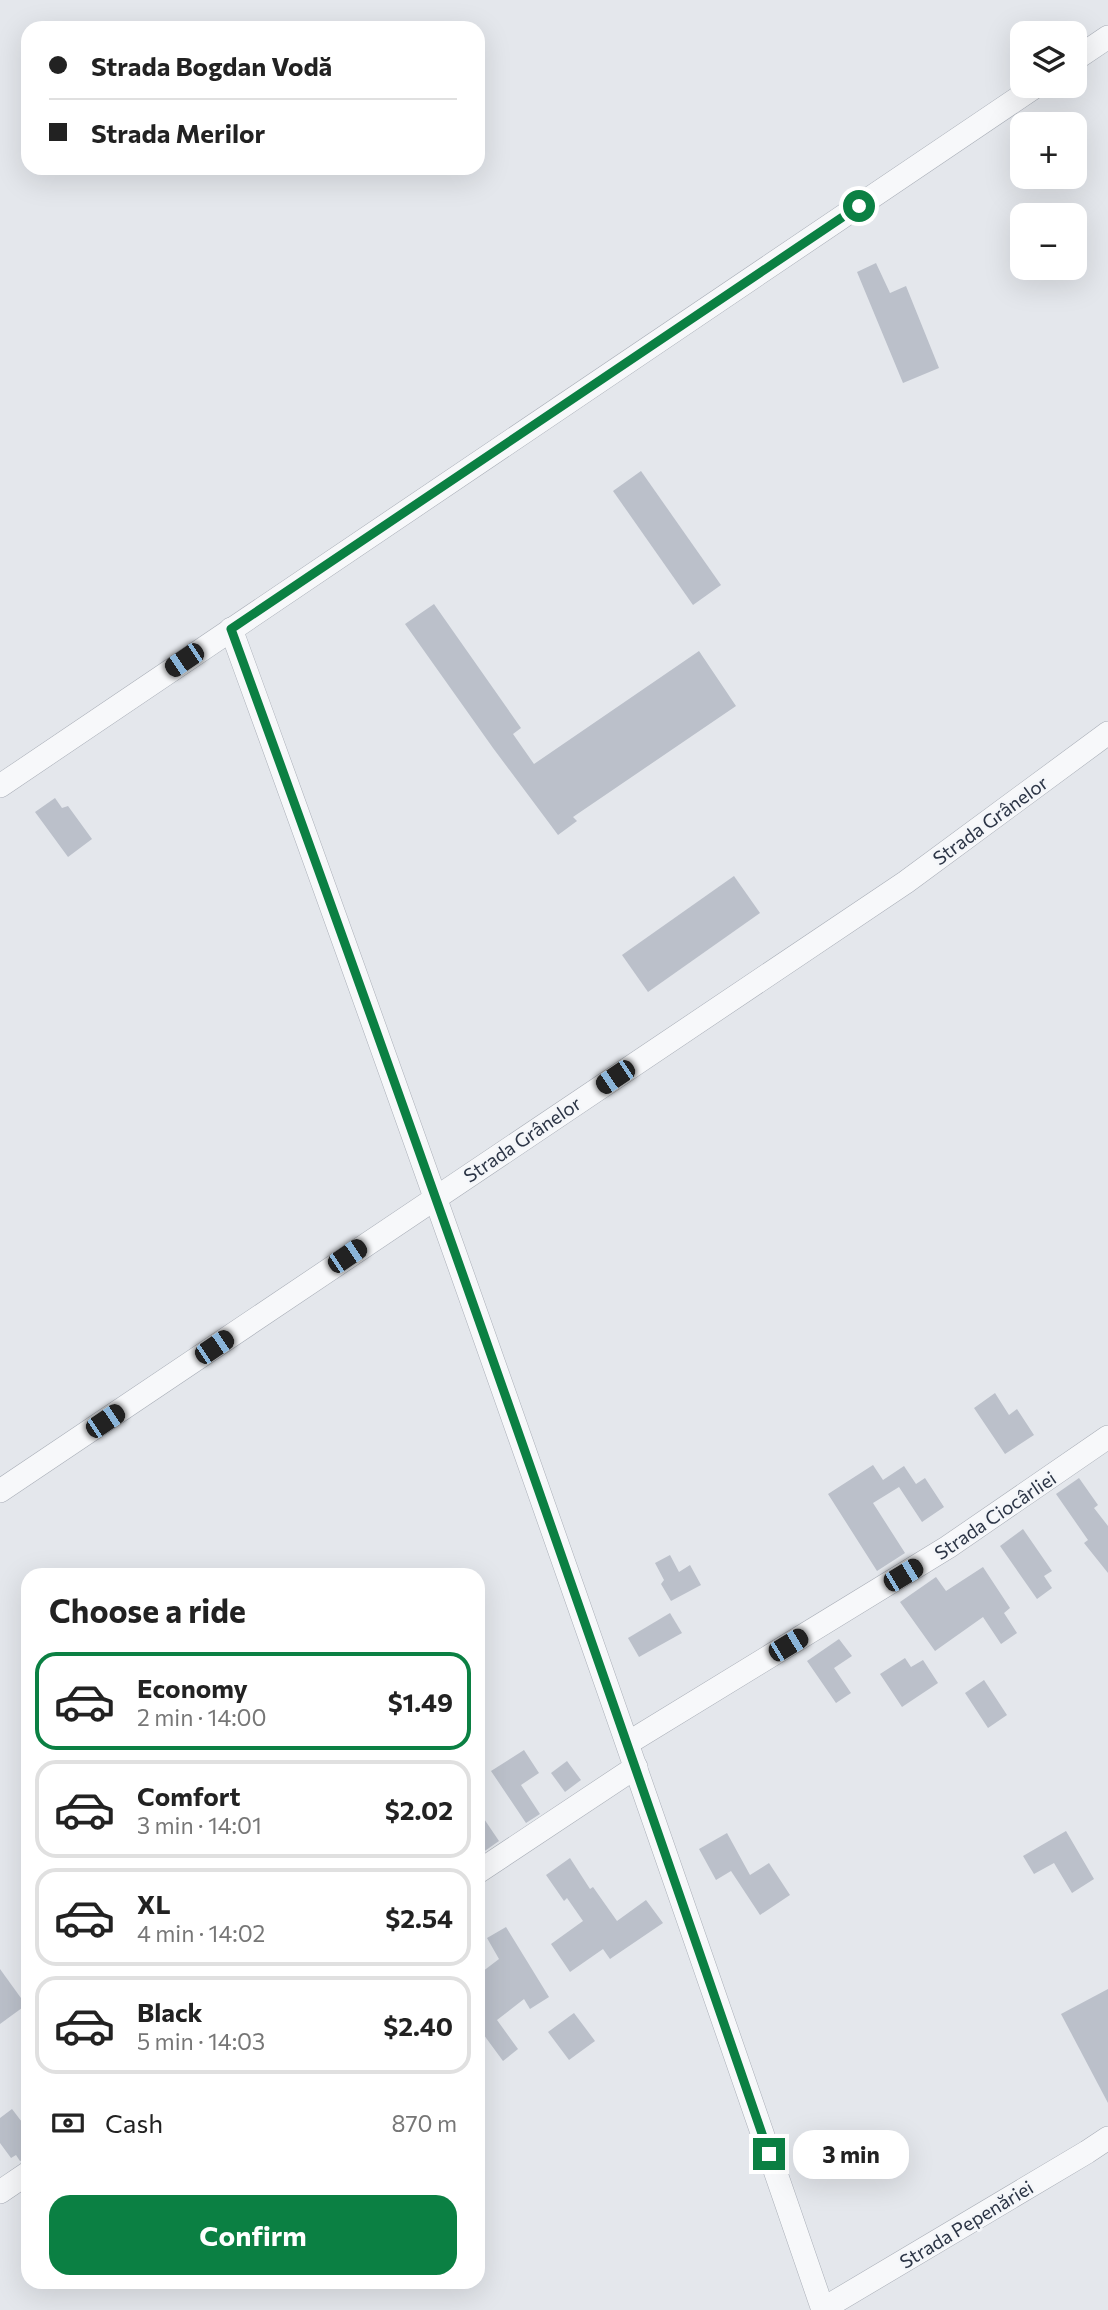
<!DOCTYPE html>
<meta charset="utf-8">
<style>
body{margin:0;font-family:Commissioner,sans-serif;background:#f6f6f6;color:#222;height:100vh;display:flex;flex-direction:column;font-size:26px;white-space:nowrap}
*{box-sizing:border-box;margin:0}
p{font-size:23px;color:#767676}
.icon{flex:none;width:38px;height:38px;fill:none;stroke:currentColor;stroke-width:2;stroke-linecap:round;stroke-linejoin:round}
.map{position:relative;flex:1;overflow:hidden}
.drawer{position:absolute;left:21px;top:1568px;width:464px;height:721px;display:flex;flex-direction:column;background:#fff;border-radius:21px;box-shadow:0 7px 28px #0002}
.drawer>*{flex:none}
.guide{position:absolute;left:21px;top:21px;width:464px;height:154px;border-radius:21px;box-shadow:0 7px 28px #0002;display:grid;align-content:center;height:154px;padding:0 28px;background:#fff}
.fabs{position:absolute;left:1010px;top:21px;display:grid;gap:14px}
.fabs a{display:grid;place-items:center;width:77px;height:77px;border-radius:14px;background:#fff;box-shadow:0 7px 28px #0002;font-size:35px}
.end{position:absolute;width:32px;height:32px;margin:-16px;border:9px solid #0b8043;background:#fff;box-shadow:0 0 0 4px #fff}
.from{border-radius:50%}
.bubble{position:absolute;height:49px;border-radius:21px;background:#fff;box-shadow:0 7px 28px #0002;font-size:23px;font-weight:700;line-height:49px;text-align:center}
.car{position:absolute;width:21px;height:42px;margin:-21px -10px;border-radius:9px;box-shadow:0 0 5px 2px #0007;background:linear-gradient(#222 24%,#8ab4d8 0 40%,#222 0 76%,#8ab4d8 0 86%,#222 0)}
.guide b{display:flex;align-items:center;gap:24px;height:66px;font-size:26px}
.guide b+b{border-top:2px solid #e0e0e0}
.guide i{width:18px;height:18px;background:#222}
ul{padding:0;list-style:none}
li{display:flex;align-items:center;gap:21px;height:98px;margin:0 14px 10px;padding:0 14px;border:4px solid #e0e0e0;border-radius:21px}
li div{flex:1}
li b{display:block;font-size:26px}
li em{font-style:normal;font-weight:700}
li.on{border-color:#0b8043}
li>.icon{width:63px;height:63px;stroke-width:1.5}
h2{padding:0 28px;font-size:32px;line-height:84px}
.pay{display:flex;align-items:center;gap:18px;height:77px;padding:0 28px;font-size:26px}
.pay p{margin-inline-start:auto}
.action{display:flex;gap:14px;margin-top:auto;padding:14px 28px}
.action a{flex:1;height:80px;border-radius:21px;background:#0b8043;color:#fff;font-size:28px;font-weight:700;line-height:80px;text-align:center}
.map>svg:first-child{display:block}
.building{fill:#bbc0ca}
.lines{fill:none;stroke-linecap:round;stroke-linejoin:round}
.minor-casing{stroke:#a9aeb7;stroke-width:24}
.minor{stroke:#f7f8fa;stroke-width:23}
.route{stroke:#0b8043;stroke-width:9}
.labels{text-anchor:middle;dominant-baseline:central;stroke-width:5;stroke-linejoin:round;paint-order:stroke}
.street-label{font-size:19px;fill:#2b3445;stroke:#f4f6f9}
</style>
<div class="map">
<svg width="1108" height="2310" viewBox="0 0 1108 2310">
<rect width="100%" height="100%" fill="#e4e7ec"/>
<g class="building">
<polygon points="876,263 890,293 906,286 939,368 903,383 857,272"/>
<polygon points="641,471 721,585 693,605 613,491"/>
<polygon points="434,604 521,728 513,734 534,764 699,651 736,706 573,817 577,821 558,835 493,748 405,624"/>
<polygon points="55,798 62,808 68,806 92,839 68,857 35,812"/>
<polygon points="734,876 760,913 648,992 622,955"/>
<polygon points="995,1393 1009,1415 1017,1409 1034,1435 1005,1454 974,1408"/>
<polygon points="873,1465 883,1480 904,1466 916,1484 925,1478 944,1507 922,1522 899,1487 873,1503 905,1553 877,1571 828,1494"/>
<polygon points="1079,1478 1098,1505 1094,1508 1108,1526 1108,1573 1084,1543 1088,1540 1056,1494"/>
<polygon points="1023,1529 1052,1571 1044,1576 1052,1588 1037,1599 1000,1546"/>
<polygon points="670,1555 679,1572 690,1565 701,1585 671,1601 661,1584 664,1580 655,1563"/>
<polygon points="983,1567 1010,1608 1004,1613 1017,1633 1001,1644 983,1617 935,1651 900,1602 936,1577 946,1591"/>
<polygon points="670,1613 682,1633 639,1657 628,1638"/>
<polygon points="839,1639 852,1656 834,1668 851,1693 836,1703 807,1661"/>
<polygon points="905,1658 911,1667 923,1660 938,1683 902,1707 880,1674"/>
<polygon points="984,1680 1007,1715 988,1728 965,1693"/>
<polygon points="524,1750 539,1773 521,1785 540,1814 526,1823 491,1771"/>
<polygon points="567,1761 581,1780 565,1792 551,1773"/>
<polygon points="478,1810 499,1841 479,1855 478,1853"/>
<polygon points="1066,1831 1094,1879 1072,1893 1054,1863 1034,1874 1023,1856"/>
<polygon points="727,1833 750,1875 769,1863 790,1895 760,1915 731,1871 716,1880 699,1849"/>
<polygon points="570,1858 590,1889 593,1887 617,1921 646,1900 663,1923 610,1959 603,1949 570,1972 551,1944 583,1921 567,1898 564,1901 546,1875"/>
<polygon points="506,1927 549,1997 530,2009 524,1999 497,2020 518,2049 503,2061 478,2027 478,1975 499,1959 487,1938"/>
<polygon points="0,1969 26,2005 0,2024"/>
<polygon points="1108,1989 1108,2103 1061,2014"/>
<polygon points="574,2013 595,2041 569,2060 548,2032"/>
<polygon points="12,2109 28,2130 28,2159 20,2161 16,2155 11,2158 0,2143 0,2118"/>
</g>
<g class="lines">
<defs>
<g id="minor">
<polyline points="1074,60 1108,37"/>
<path d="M231 629C434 1187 630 1748 823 2310"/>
<polyline points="0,786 1036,86"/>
<polyline points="0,1491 906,882 1108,733"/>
<polyline points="628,1743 948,1547 1108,1437"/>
<polyline points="478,1872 636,1767"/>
<polyline points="0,2192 28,2173"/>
<polyline points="823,2309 1087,2152 1108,2138"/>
</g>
</defs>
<use href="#minor" class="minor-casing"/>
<use href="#minor" class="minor"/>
</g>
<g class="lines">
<path class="route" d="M769 2154C593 1644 416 1135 231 629L859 206"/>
</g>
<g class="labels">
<g class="street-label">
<text transform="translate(990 820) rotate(-36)">Strada Grânelor</text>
<text transform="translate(522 1139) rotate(-34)">Strada Grânelor</text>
<text transform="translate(995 1515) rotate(-34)">Strada Ciocârliei</text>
<text transform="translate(966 2224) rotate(-31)">Strada Pepenăriei</text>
</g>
</g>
</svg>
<div class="fabs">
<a><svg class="icon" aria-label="layers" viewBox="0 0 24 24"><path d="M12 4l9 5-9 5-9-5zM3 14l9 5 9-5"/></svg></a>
<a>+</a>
<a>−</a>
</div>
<i class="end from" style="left:859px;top:206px"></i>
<i class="end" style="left:769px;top:2154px"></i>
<div class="bubble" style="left:793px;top:2130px;width:116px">3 min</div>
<i class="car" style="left:184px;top:660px;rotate:236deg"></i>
<i class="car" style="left:615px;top:1077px;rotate:236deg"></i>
<i class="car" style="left:347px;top:1256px;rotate:56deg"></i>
<i class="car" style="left:214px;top:1347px;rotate:56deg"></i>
<i class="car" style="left:105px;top:1421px;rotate:56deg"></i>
<i class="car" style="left:903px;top:1575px;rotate:59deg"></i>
<i class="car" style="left:788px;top:1645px;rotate:59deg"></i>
<div class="guide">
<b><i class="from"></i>Strada Bogdan Vodă</b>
<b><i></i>Strada Merilor</b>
</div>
<section class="drawer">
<h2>Choose a ride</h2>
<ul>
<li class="on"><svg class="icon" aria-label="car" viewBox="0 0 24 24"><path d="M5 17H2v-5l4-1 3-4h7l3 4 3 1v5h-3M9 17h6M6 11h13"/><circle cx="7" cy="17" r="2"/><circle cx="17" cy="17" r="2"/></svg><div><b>Economy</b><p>2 min · 14:00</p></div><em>$1.49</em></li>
<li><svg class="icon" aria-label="car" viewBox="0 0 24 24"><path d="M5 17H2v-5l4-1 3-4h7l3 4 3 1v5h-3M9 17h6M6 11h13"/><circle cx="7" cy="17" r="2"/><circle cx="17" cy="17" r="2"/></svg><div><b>Comfort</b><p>3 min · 14:01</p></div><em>$2.02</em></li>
<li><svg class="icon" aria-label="car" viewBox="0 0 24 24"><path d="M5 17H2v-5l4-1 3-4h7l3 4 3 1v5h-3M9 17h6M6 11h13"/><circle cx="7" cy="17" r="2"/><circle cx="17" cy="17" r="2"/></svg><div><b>XL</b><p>4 min · 14:02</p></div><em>$2.54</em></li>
<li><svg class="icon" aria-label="car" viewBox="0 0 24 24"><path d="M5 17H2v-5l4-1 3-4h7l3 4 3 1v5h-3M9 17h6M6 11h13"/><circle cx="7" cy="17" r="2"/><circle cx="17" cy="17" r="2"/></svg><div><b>Black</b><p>5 min · 14:03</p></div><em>$2.40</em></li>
</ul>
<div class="pay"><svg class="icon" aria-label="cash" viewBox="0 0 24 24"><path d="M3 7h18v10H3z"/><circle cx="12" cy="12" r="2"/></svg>Cash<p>870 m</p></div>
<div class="action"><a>Confirm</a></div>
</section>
</div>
